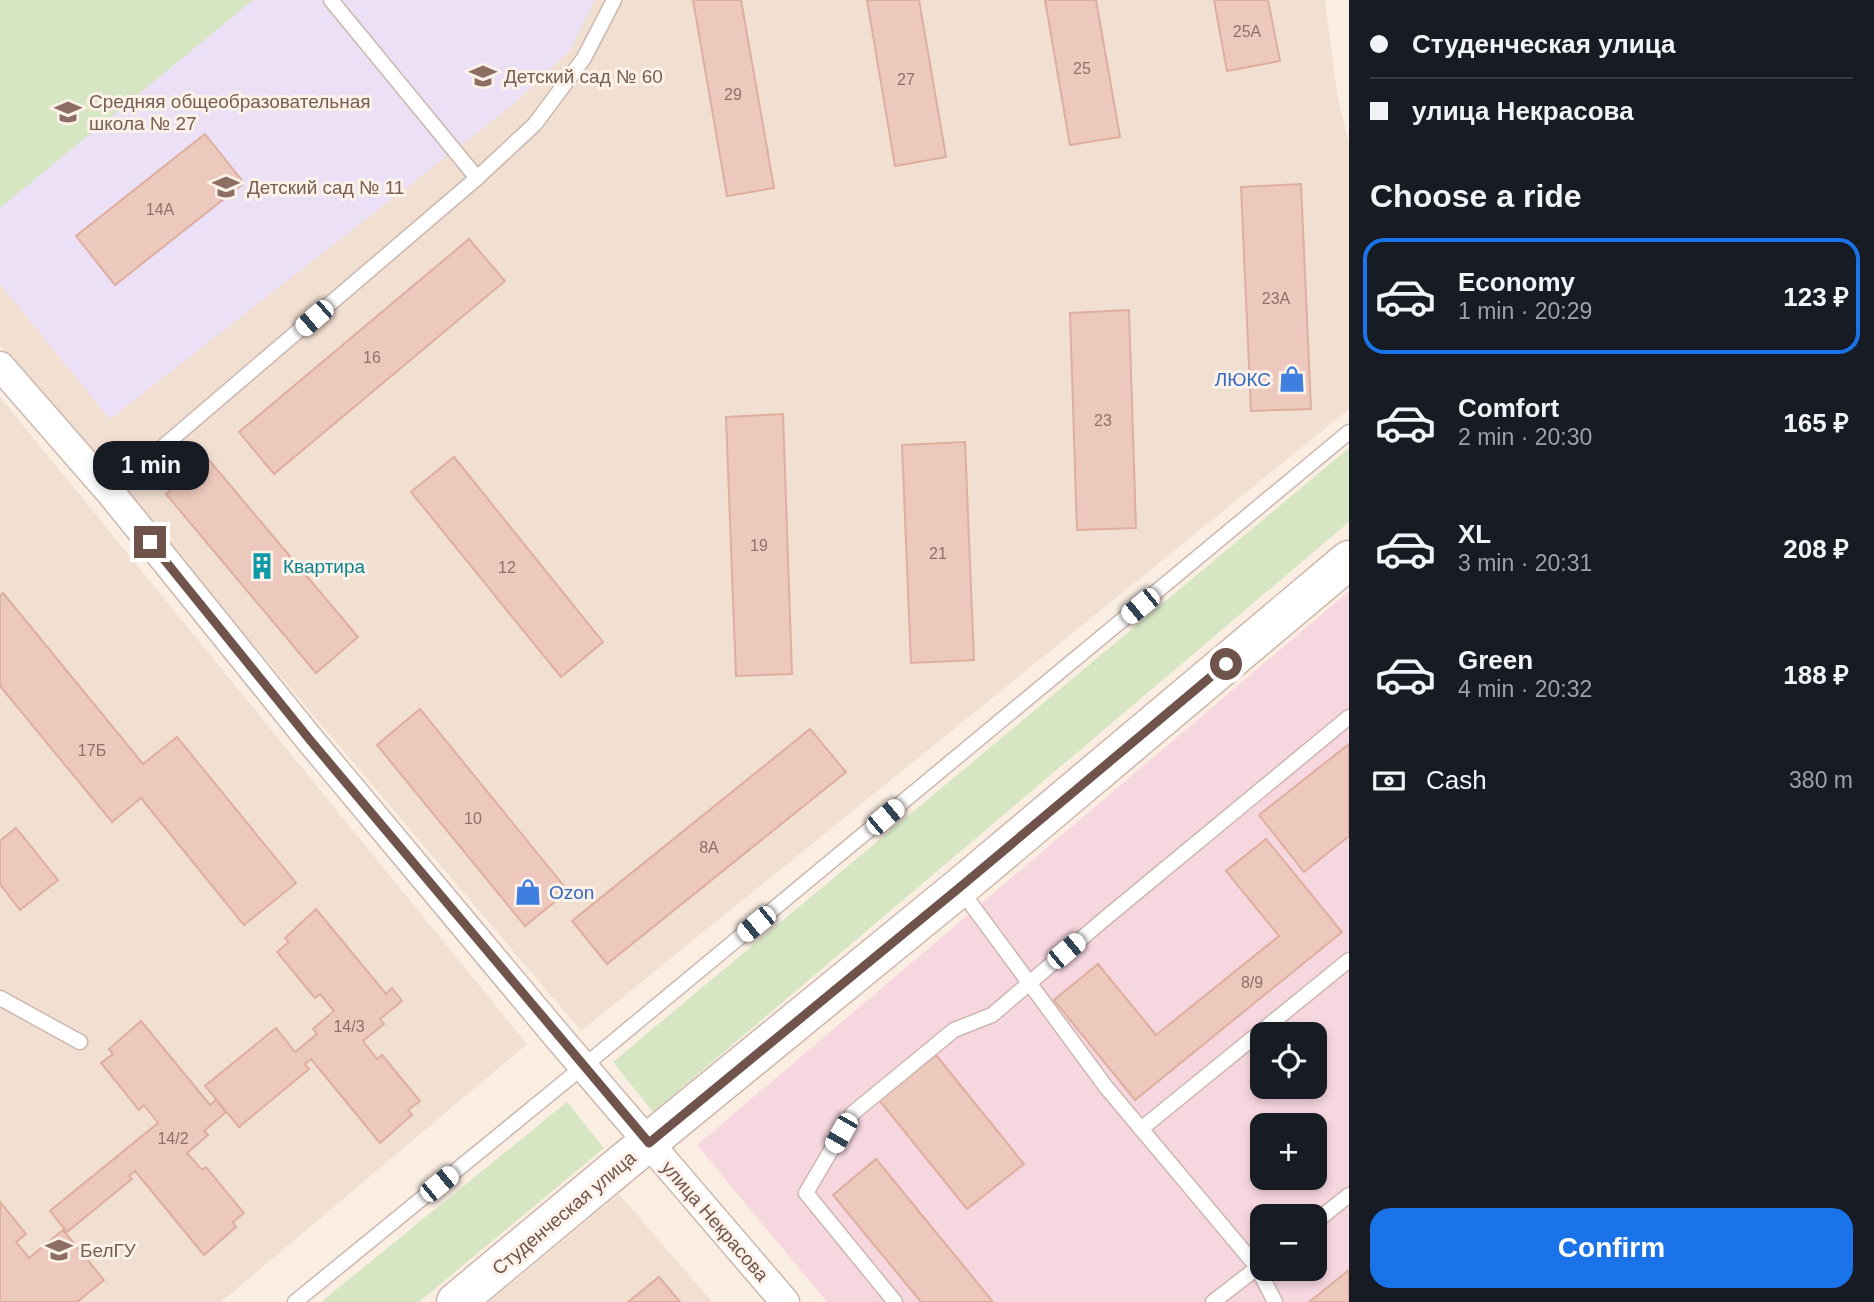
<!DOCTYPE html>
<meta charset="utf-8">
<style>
body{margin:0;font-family:Helvetica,sans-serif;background:#20242c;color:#f1f3f6;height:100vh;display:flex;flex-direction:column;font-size:26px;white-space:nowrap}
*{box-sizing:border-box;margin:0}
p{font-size:23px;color:#9ea1a6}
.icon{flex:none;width:38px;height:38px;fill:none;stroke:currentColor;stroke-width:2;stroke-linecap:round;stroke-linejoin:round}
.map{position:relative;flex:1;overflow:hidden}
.panel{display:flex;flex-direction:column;background:#171b24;width:525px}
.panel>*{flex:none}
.top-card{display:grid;align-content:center;height:154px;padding:0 21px;background:#171b24}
.controls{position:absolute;left:1250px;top:1022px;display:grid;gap:14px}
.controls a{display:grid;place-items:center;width:77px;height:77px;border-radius:14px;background:#171b24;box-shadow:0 4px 10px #0003;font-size:35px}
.end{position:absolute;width:32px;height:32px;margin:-16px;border:9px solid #70534b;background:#fff;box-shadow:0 0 0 4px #fff}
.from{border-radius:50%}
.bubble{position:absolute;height:49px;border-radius:21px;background:#171b24;box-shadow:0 4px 10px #0003;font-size:23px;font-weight:800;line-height:49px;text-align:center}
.car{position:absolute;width:21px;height:42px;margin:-21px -10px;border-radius:9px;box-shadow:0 0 5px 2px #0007;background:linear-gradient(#fff 24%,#345 0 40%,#fff 0 76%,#345 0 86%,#fff 0)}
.top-card b{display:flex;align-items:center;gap:24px;height:66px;font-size:26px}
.top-card b+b{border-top:2px solid #363941}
.top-card i{width:18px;height:18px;background:#f1f3f6}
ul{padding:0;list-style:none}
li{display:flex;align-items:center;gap:21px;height:116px;margin:0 14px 10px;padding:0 7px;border:4px solid transparent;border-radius:21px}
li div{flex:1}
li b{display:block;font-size:26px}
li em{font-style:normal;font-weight:800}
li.active{border-color:#1a73e8}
li>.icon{width:63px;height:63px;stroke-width:1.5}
h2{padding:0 21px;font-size:32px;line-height:84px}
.pay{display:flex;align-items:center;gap:18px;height:77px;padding:0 21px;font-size:26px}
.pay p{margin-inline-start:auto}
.primary-button{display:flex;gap:14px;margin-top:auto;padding:14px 21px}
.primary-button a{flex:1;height:80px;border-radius:21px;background:#1a73e8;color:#fff;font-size:28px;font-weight:800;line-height:80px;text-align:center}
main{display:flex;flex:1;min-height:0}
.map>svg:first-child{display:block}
.residential{fill:#f1dfd2}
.education{fill:#ebe0f6}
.medical{fill:#f7d7df;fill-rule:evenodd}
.green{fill:#d6e6c3}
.building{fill:#edc9bd;stroke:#deae9f;stroke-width:2}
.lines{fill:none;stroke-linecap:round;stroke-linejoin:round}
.service-casing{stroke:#ccb7ae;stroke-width:17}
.minor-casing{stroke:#ccb7ae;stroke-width:31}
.secondary-casing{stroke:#cfb6ab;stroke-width:41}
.service{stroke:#fff;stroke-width:14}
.minor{stroke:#fff;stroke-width:28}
.secondary{stroke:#fff;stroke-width:38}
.route{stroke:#70534b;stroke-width:9}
.labels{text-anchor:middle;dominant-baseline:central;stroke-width:6;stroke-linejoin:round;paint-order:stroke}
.number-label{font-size:16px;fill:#8f7068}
.education-label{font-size:19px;fill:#785e54;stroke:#fdf2e9;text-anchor:start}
.shop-label{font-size:19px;fill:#366cbe;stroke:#fdf2e9;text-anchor:end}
.culture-label{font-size:19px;fill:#0d838f;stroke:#fdf2e9;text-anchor:start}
.street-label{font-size:19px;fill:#70534b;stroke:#fdf2e9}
</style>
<main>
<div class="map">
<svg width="1349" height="1302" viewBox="0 0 1349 1302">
<rect width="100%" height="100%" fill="#faeee3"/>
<g class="residential">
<polygon points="0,0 1325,0 1337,94 1349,143 1349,409 581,1031 0,346"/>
<polygon points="0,397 527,1044 221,1302 0,1302"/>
<polygon points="619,1194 712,1302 489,1302"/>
</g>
<polygon class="education" points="0,0 595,0 570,50 516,102 110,419 0,284"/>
<path class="medical" d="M1349 591V1302H827L697 1145ZM1262 1034H1314V1087H1262ZM1262 1125H1314V1178H1262ZM1262 1216H1314V1269H1262Z"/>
<g class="green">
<polygon points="0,0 253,0 0,208"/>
<polygon points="1349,448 1349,522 653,1112 613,1062"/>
<polygon points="567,1102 604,1148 419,1302 321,1302"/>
</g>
<g class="building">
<polygon points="693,0 741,0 774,188 727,196"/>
<polygon points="867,0 919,0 946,157 895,166"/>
<polygon points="1045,0 1096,0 1120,137 1070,145"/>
<polygon points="1214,0 1268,0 1280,61 1227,71"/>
<polygon points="205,134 244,183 115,285 76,236"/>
<polygon points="1301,184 1311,409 1251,411 1241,187"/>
<polygon points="469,239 505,281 274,474 239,432"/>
<polygon points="1129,310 1136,528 1077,530 1070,313"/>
<polygon points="783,414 792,674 736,676 726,417"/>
<polygon points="965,442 974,660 911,663 902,445"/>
<polygon points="454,457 603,642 561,677 411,492"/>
<polygon points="208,459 358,637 316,673 166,494"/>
<polygon points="3,593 143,764 177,737 296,883 244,925 141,798 112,822 0,686 0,596"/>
<polygon points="420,709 568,891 525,926 377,745"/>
<polygon points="810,729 846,772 607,964 572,921"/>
<polygon points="1349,744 1349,836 1304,872 1259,815"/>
<polygon points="16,828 58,880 20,910 0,884 0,841"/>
<polygon points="1266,839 1342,932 1135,1100 1054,1000 1098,964 1156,1035 1279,936 1226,871"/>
<polygon points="316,909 386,994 392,988 402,1001 380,1019 384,1024 363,1041 377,1059 382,1055 420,1101 408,1110 412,1115 380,1143 311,1059 305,1064 309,1069 239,1127 205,1086 276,1028 295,1052 317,1034 313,1029 334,1011 320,994 315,998 277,952 289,942 285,938"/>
<polygon points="141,1021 210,1105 216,1100 226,1112 204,1131 208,1135 187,1153 202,1170 206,1167 244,1213 233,1222 236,1227 204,1255 135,1171 129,1176 132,1179 67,1232 50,1211 158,1123 144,1105 139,1110 101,1063 113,1054 109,1049"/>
<polygon points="936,1055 1024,1164 967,1209 879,1100"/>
<polygon points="876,1159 993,1302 921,1302 833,1195"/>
<polygon points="0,1202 26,1234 16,1242 29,1258 63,1230 104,1280 77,1302 0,1302"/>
<polygon points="1349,1270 1349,1302 1309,1302"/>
<polygon points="659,1277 680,1302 628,1302"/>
</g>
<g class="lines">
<defs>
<g id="service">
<polyline points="331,0 477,178"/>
<polyline points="110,492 477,178 535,124 584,58 614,0"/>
<polyline points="960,889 1106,1087 1257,1267 1275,1302"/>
<polyline points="0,998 80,1042"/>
<polyline points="1141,1129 1349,960"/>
<polyline points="1314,1223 1349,1195"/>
<polyline points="295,1302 584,1066 1349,432"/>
<polyline points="895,1302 806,1193 853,1113 954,1030 992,1015 1102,921 1349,717"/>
<polyline points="1213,1302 1262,1264"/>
</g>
<polyline id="minor" points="0,366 110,492 310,740 558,1037 785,1302"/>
<polyline id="secondary" points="456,1302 618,1167 959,888 1349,560"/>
</defs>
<use href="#service" class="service-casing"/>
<use href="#minor" class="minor-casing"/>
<use href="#secondary" class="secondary-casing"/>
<use href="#service" class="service"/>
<use href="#minor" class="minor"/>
<use href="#secondary" class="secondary"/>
</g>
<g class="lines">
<polyline class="route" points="150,542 310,740 649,1143 959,888 1226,664"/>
</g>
<defs>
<symbol id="school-bare" viewBox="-9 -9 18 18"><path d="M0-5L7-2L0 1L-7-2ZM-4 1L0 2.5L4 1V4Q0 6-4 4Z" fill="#8d6e63" stroke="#fdf2e9" stroke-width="2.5" paint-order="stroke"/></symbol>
<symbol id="shop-bare" viewBox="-9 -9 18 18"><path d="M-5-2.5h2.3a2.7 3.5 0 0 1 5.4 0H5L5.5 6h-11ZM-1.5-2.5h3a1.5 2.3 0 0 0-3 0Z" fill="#3f7fe0" stroke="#fdf2e9" stroke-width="2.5" paint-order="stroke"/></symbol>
<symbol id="building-bare" viewBox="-9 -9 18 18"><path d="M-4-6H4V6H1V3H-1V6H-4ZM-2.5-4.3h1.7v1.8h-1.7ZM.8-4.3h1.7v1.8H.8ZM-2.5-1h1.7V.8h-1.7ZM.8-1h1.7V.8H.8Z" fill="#0f9aa8" stroke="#fdf2e9" stroke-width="2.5" paint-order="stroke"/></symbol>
<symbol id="university-bare" viewBox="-9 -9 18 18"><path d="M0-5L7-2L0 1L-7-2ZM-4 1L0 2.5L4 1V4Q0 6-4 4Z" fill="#8d6e63" stroke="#fdf2e9" stroke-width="2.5" paint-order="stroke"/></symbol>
</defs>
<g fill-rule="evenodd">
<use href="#school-bare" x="464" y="57" width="38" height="38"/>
<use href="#school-bare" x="49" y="93" width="38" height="38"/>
<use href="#school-bare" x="207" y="168" width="38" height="38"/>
<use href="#shop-bare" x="1273" y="360" width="38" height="38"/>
<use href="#building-bare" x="243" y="547" width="38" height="38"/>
<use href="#shop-bare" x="509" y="873" width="38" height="38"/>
<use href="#university-bare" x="40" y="1231" width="38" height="38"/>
</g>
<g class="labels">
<g class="number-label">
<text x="1247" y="31">25А</text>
<text x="1082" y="68">25</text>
<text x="906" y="79">27</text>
<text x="733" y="94">29</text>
<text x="160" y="209">14А</text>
<text x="1276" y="298">23А</text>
<text x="372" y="357">16</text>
<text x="1103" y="420">23</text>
<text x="759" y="545">19</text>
<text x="938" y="553">21</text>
<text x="507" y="567">12</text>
<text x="92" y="750">17Б</text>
<text x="473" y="818">10</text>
<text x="709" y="847">8А</text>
<text x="1252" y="982">8/9</text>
<text x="349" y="1026">14/3</text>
<text x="173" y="1138">14/2</text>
</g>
<g class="education-label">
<text x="504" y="76">Детский сад № 60</text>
<text x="89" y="101">Средняя общеобразовательная<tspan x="89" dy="22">школа № 27</tspan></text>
<text x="247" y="187">Детский сад № 11</text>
<text x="80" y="1250">БелГУ</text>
</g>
<g class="shop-label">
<text x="1271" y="379">ЛЮКС</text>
<text x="549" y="892" text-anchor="start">Ozon</text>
</g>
<g class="culture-label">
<text x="283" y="566">Квартира</text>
</g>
<g class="street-label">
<text transform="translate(564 1213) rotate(-40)">Студенческая улица</text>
<text transform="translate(715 1221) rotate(49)">улица Некрасова</text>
</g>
</g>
</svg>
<div class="controls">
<a><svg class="icon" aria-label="locate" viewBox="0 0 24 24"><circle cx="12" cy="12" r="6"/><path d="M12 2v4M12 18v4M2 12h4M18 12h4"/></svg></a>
<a>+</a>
<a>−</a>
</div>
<i class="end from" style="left:1226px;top:664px"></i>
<i class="end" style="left:150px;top:542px"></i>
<div class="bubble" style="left:93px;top:441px;width:116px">1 min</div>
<i class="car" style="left:314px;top:318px;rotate:229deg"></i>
<i class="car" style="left:1140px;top:606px;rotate:231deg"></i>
<i class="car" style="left:885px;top:817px;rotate:50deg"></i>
<i class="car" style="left:756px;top:924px;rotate:231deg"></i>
<i class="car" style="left:1066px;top:951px;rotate:50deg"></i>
<i class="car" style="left:841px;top:1133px;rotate:210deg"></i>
<i class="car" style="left:439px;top:1184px;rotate:51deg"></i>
</div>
<section class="panel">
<div class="top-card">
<b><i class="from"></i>Студенческая улица</b>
<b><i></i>улица Некрасова</b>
</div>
<h2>Choose a ride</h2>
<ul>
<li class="active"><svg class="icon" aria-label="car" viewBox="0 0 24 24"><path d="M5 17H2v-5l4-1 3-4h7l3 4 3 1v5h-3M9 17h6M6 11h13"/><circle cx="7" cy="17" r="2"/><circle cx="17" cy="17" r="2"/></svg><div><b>Economy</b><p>1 min · 20:29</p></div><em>123 ₽</em></li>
<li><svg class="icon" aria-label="car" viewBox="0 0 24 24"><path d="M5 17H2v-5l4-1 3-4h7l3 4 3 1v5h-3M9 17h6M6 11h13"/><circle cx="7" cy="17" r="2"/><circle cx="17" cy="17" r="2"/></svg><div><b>Comfort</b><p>2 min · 20:30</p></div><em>165 ₽</em></li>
<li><svg class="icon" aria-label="car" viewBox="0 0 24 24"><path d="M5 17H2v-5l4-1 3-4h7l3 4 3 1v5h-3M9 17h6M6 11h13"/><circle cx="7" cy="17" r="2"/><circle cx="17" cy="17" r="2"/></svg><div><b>XL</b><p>3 min · 20:31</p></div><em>208 ₽</em></li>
<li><svg class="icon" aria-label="car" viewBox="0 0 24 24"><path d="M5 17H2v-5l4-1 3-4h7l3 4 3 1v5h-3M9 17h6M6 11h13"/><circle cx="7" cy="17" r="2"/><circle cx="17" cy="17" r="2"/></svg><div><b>Green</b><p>4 min · 20:32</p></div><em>188 ₽</em></li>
</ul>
<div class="pay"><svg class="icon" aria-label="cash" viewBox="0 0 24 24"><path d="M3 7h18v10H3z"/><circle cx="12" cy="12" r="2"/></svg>Cash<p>380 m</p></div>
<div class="primary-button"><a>Confirm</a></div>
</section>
</main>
